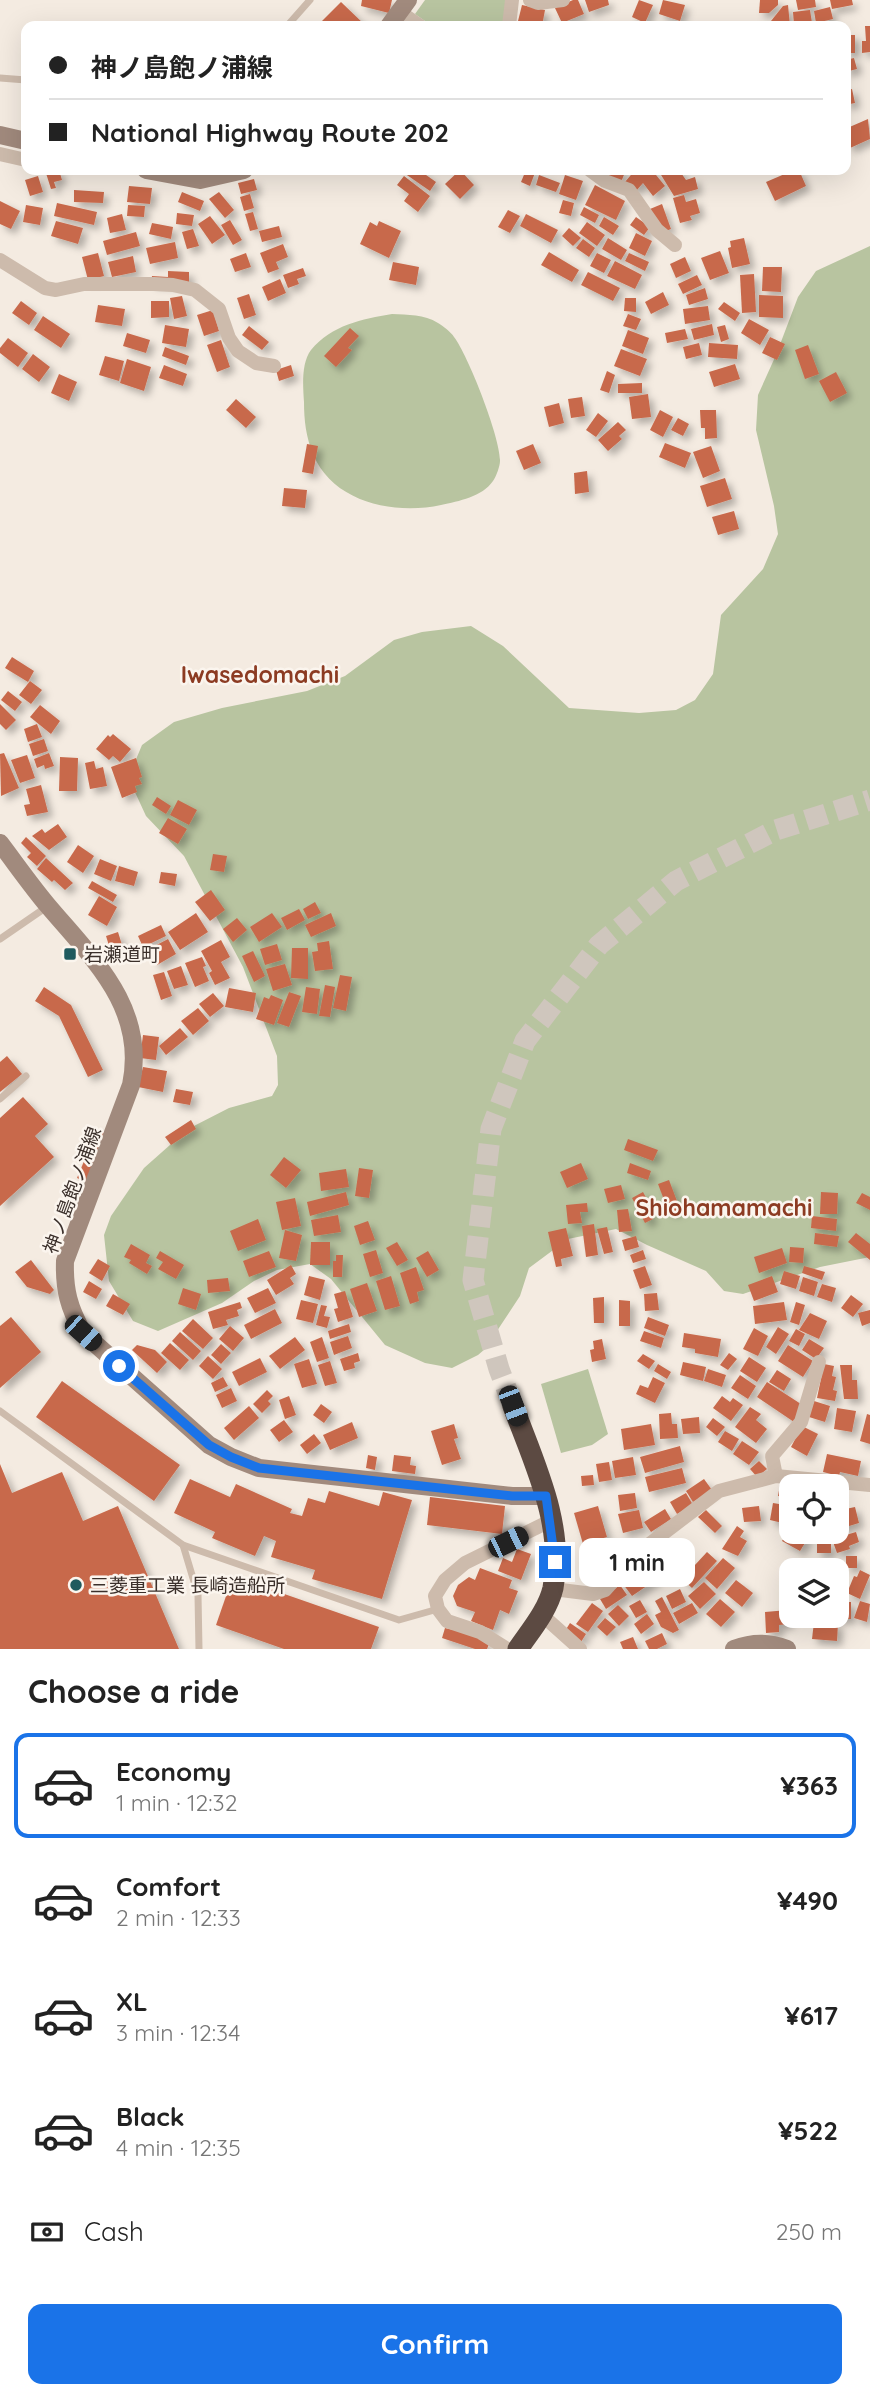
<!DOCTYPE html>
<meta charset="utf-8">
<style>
body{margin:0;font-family:Quicksand,"Noto Sans JP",sans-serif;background:#f2f2f2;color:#222;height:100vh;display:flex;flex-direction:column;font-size:26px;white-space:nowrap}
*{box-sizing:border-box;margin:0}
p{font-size:23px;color:#767676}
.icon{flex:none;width:38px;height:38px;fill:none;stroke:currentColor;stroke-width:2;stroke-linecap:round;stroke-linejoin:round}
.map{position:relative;height:1649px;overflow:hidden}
.side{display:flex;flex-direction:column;background:#fff;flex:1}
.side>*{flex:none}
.guide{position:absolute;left:21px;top:21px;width:830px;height:154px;border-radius:14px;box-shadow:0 7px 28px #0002;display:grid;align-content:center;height:154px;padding:0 28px;background:#fff}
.fabs{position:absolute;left:779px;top:1474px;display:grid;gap:14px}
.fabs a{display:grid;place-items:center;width:70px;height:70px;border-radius:14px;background:#fff;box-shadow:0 7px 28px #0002;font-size:35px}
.end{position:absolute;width:32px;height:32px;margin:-16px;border:9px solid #1a73e8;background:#fff;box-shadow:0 0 0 4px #fff}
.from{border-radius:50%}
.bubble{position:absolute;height:49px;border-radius:14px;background:#fff;box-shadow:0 7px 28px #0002;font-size:23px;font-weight:700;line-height:49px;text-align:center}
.car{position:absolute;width:21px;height:42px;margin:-21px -10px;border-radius:9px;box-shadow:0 0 5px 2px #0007;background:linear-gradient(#222 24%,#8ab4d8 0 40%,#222 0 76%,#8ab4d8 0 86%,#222 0)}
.guide b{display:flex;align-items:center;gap:24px;height:66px;font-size:26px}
.guide b+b{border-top:2px solid #e0e0e0}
.guide i{width:18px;height:18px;background:#222}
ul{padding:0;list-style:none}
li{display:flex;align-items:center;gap:21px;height:105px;margin:0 14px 10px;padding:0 14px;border:4px solid transparent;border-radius:14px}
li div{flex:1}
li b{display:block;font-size:26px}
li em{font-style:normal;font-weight:700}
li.on{border-color:#1a73e8}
li>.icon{width:63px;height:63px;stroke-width:1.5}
h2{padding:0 28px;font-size:32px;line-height:84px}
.pay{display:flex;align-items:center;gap:18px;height:77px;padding:0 28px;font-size:26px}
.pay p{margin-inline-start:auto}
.cta{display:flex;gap:14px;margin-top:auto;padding:14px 28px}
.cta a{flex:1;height:80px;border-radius:14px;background:#1a73e8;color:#fff;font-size:28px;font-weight:700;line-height:80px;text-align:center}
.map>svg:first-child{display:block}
.green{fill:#b8c4a0}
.building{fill:#c8694b;filter:url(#shadow)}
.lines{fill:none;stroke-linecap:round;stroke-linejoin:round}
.highway-tunnel{stroke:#cfc6bd;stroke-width:21;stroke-dasharray:21 10;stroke-linecap:butt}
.lane{stroke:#cdbbac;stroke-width:7}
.street{stroke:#cdbbac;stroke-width:14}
.secondary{stroke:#a18a7d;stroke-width:18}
.highway{stroke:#5c4a42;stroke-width:21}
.route{stroke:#1a73e8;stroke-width:9}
.poi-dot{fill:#1f5a5e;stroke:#fbf5ee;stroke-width:2.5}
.labels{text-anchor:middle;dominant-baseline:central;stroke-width:5;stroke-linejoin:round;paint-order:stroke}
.poi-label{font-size:19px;fill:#3b302b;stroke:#fbf5ee;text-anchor:start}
.street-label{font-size:19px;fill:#3b302b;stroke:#fbf5ee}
.quarter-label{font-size:23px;font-weight:bold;fill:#8c3b22;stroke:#fbf5ee}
</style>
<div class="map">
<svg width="870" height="1649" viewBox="0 0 870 1649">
<defs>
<filter id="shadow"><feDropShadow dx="5" dy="5" stdDeviation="3.5" flood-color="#0004"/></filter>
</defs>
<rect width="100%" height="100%" fill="#f4ebe1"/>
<g class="green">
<polygon points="425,0 507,0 503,26 432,26 415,14"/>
<polygon points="870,246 870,1257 820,1267 743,1294 724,1291 706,1271 647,1245 616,1229 568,1239 529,1268 520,1296 485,1349 478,1355 452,1368 425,1363 385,1345 331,1279 310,1264 277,1270 254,1281 222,1303 158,1331 133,1321 109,1281 104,1235 111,1216 144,1168 188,1129 229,1108 272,1096 278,1085 277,1056 243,967 184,856 146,816 134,790 132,769 142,745 174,722 222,708 307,691 345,676 394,640 422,632 471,626 503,646 569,708 639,713 676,710 695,700 713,674 721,615 763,569 778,534 774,506 756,430 758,395 776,355 798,297 816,271"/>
<path d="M392 314C408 315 424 314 438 323 443 326 451 332 454 337 468 355 501 439 500 461 500 466 496 477 493 481 482 497 459 501 441 505 395 515 333 503 313 454 306 437 304 420 304 402 303 387 301 363 311 350 332 325 362 319 392 314Z"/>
<polygon points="588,1369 608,1434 592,1445 561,1453 541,1384"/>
</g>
<g class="building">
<polygon points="362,0 392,0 389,13 361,6"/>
<polygon points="573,0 578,0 584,14 562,23 555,8"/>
<polygon points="585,0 608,0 609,5 589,12"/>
<polygon points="639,0 653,5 645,23 632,17"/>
<polygon points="663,0 685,5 680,21 659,14"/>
<polygon points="760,0 778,0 778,5 769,13 759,13"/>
<polygon points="796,0 815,0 816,7 798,10"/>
<polygon points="830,0 852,0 853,5 832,9"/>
<polygon points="341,2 366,26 317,26"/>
<polygon points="522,5 545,10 542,26 517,25"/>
<polygon points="788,5 790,26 772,26 771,21 783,6"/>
<polygon points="830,7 833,19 816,23 814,11"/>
<polygon points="810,10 812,23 794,25 793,12"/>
<polygon points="865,26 870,26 870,52 862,53 862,41 866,41"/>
<rect x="845" y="35" width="10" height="18"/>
<polygon points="854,58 857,69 845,72 845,60"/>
<polygon points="852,89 855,103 845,105 845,90"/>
<polygon points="868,119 870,139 850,148 845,138 845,129"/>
<polygon points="45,170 59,170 62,180 54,182 56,188 51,189"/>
<polygon points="407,170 419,170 436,182 430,191 404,173"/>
<polygon points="460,170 474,185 460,199 445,184"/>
<polygon points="526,170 536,170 530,186 521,182"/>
<polygon points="608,170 626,170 621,182 606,176"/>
<polygon points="635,170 652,170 665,186 653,196 643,183 636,191 625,182"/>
<polygon points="658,170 679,170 686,180 695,177 698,189 674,196"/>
<polygon points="794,170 799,170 806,186 775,201 766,182"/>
<polygon points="539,175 560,183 556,192 536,185"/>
<polygon points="565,175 583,181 576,200 559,194"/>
<polygon points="38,176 43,192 30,196 25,180"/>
<polygon points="404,176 430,196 418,212 404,201 409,194 397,185"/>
<polygon points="254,179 257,190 241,194 238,183"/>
<polygon points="595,185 625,201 616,220 585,205"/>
<polygon points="129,186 152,188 150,204 127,202"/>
<polygon points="74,190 104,192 103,203 74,202"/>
<polygon points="182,192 204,201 200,211 178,202"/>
<polygon points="219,192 234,210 225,218 209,199"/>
<polygon points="250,194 254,208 244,211 240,197"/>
<polygon points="684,195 686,202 696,199 700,213 690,216 692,220 680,223 673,198"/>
<polygon points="563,200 574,203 571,216 559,213"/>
<polygon points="0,201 20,211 11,229 0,224"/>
<polygon points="57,203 97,212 94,225 54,216"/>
<polygon points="662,204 671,229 663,232 650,209"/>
<polygon points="26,205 43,208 40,225 23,222"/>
<polygon points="128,205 145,206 144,217 127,216"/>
<polygon points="584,207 599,215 595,223 580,215"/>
<polygon points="508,210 520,216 510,233 498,227"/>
<polygon points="253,212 258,229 250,231 245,214"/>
<polygon points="177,213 194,215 192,226 176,224"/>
<polygon points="122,214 126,230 110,233 107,218"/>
<polygon points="526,214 558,230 551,243 520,226"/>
<polygon points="210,216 225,235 212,244 198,224"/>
<polygon points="604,217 619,226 613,235 599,226"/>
<polygon points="636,217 650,227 644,235 630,225"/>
<polygon points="230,220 242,240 233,245 221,225"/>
<polygon points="56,221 83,228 78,244 51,236"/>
<polygon points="379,221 401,231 389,258 360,244 370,222 377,226"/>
<polygon points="587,222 605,235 597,246 579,233"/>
<polygon points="152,223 173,227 171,239 149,234"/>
<polygon points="279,226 282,237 262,242 259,231"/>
<polygon points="569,228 581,238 573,246 562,236"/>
<polygon points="193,229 199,246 187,249 182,232"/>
<polygon points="136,232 140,246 107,255 103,241"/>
<polygon points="636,233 652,241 645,256 629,248"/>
<polygon points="608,238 627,250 621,260 602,249"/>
<polygon points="744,238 750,264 732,268 728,248 731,247 730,241"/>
<polygon points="583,239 595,248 589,257 576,248"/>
<polygon points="175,242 178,258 150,264 146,248"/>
<polygon points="283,244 288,257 276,262 279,269 268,273 260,253"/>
<polygon points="720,251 729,273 710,280 701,258"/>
<polygon points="549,252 579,270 572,282 541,265"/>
<polygon points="98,253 104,276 88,280 82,257"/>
<polygon points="246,253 251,267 235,272 230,259"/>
<polygon points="597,253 611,260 604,273 590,266"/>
<polygon points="629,253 649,262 645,271 625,261"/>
<polygon points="133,256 136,272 112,277 108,262"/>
<polygon points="685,257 691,271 676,278 670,264"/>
<polygon points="615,261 642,275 635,289 607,276"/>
<polygon points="393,262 419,267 416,285 389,280"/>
<polygon points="763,267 782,267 781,292 762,291"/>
<polygon points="303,268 306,276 297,279 299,284 288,288 283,275"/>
<polygon points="168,271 189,272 189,284 151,283 152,276 168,277"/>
<polygon points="588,272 620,288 613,301 581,285"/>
<polygon points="754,274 756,312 742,313 740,275"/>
<polygon points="697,275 702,285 683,294 678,284"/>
<polygon points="280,279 286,293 268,301 262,287"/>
<polygon points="705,288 708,299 689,305 686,295"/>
<polygon points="663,292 669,305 651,314 645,302"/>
<polygon points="249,294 256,315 244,319 237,298"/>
<polygon points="759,295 783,296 783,318 759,317"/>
<polygon points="182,296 187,316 174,319 170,298"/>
<polygon points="625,298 636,298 636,312 624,311"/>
<polygon points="21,301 37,313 29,325 12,313"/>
<polygon points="151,301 169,301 169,317 151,318"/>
<polygon points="724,302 740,313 735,321 718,309"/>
<polygon points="98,305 125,309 122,326 95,322"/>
<polygon points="708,306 710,320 685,324 683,309"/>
<polygon points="213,310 219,331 204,336 197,315"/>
<polygon points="628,314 641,319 636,330 623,326"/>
<polygon points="43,316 70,334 61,348 34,330"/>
<polygon points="749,319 769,330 760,345 741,333"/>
<polygon points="712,324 714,335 694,340 691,329"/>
<polygon points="165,325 189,329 186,347 162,343"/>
<polygon points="725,325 729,339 721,342 717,327"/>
<polygon points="249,326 269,342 262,350 242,335"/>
<polygon points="350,328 359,336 348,348 352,350 336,367 324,356"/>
<polygon points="685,329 688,339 667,343 665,333"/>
<polygon points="628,330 649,338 643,354 622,346"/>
<polygon points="127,333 150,340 146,353 123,346"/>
<polygon points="770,337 785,344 777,360 762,353"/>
<polygon points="8,338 28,353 18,367 0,353 0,348"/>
<polygon points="221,340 230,367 217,372 207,345"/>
<polygon points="699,343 702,355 686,359 683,347"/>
<polygon points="709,343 738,345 737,359 708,357"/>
<polygon points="808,345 819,374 805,379 795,350"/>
<polygon points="165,347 189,356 186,365 162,356"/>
<polygon points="621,349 647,359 640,376 614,366"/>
<polygon points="33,354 50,367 39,382 22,369"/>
<polygon points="105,356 124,361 119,381 99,375"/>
<polygon points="127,359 151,367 144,391 120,383"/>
<polygon points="735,364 740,379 714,387 709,372"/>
<polygon points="164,365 187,374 183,386 159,378"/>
<polygon points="291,365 294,376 279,381 276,370"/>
<polygon points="607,371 615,375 609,393 600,390"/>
<polygon points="836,372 847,393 830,402 819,381"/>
<polygon points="59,374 77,382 69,401 51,393"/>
<polygon points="642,383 642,393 618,393 618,384"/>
<polygon points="648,394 651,417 632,419 629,397"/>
<polygon points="582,397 585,416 571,418 568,399"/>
<polygon points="236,399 256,417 246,428 226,410"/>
<polygon points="559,403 564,423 549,427 544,407"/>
<polygon points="660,410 673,417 663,437 650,430"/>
<polygon points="700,410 716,410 717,438 705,439 705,428 701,428"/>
<polygon points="598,413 608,421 596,437 586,430"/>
<polygon points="678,418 689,424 683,436 671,430"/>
<polygon points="618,422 626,430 619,436 622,439 608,451 598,440"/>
<polygon points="665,443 691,453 685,468 659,457"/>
<polygon points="307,444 318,446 313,474 302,472"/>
<polygon points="533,444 541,463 524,470 516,451"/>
<polygon points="711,446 720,471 703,478 693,452"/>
<polygon points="587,471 589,492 575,494 574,473"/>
<polygon points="725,478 732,499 707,507 700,486"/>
<polygon points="284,488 307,490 305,508 282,506"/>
<polygon points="734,511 739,529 718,535 712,517"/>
<polygon points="12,657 34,671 28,682 5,668"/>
<polygon points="30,681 42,690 31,704 19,695"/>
<polygon points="8,691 22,702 15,711 1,700"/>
<polygon points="0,704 16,720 6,730 0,724"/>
<polygon points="40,705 60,721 51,734 30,717"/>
<polygon points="37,724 42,737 28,742 24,729"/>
<polygon points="113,734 131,749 120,762 113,756 109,760 96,749 108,735 110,737"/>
<polygon points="44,739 48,751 33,756 29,744"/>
<polygon points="4,753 19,788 1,796 0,754"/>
<polygon points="49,753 54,766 45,769 44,765 37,768 34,759"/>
<polygon points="27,755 35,778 20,783 11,760"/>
<polygon points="60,757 78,758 77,791 59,791"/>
<polygon points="136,758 142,777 139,778 142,784 135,786 137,792 122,798 111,767"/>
<polygon points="94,761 96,769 103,767 107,786 90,789 85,763"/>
<polygon points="41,785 48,812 27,816 24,805 30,804 26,789"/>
<polygon points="157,797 171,806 166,814 152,805"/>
<polygon points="178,800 197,810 189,825 170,815"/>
<polygon points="168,818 187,829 178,844 159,833"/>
<polygon points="58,824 67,837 49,850 32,836 42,829 45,833"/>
<polygon points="26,837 46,856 37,866 27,857 31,853 21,843"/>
<polygon points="78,845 94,856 83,873 67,862"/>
<polygon points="213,854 227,856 224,872 210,870"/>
<polygon points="46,858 73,883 65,890 54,880 52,882 37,869"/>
<polygon points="100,859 117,866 111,881 94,874"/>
<polygon points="119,866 138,872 134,886 115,881"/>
<polygon points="161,872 177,874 175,886 159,883"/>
<polygon points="92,881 117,895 113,902 88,888"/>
<polygon points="211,890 225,910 210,921 195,902"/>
<polygon points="99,896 117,907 107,926 88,915"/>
<polygon points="315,902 321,913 308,919 303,909"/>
<polygon points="299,909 305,920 287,930 281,918"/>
<polygon points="196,913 208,932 180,950 168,932"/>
<polygon points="272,913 282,927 259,942 250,927"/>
<polygon points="331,913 336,926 311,937 305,925"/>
<polygon points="237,918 247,930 233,942 223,929"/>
<polygon points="161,925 166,936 143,947 138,936"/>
<polygon points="118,932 122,945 110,949 106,936"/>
<polygon points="168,939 176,954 157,965 149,949"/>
<polygon points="221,940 230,957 221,962 230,978 215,985 209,973 212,971 201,951"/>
<polygon points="329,941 333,969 315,971 312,952 318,951 317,943"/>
<polygon points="277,944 282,960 265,965 260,949"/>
<polygon points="292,948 308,948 308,979 291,978"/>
<polygon points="253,951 265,976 254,982 242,956"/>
<polygon points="202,957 206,966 203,967 209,981 195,987 185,963"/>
<polygon points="285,964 292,985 273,991 266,969"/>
<polygon points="181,966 188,985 174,989 167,971"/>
<polygon points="164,972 172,996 161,1000 153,975"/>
<polygon points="340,975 352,977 346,1011 333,1008"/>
<polygon points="325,985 335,987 330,1017 319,1016"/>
<polygon points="44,987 71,1005 103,1070 88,1077 59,1016 35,1001"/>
<polygon points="306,987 320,989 317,1014 302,1012"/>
<polygon points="229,988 256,993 253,1012 225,1007"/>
<polygon points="289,992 301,996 289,1027 277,1023"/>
<polygon points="213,993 224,1006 210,1017 199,1004"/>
<polygon points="271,995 283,1000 274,1025 256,1019 264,997 269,999"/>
<polygon points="198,1008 209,1021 193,1035 181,1021"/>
<polygon points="180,1028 188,1037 166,1055 159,1046"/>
<polygon points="143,1035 159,1037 156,1060 140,1058"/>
<polygon points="7,1056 22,1074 0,1092 0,1062"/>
<polygon points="143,1067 167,1071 163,1092 138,1087"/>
<polygon points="176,1089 193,1092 190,1105 173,1102"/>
<polygon points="23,1097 48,1124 35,1136 54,1157 0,1206 0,1118"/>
<polygon points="191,1120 196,1129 171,1145 165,1137"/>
<polygon points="94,1128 108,1133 101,1154 87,1150"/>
<polygon points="628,1139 658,1150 653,1161 624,1150"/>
<polygon points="87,1154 100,1159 90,1183 77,1178"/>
<polygon points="284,1157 301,1170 286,1188 270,1175"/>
<polygon points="581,1163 588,1179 567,1188 560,1172"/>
<polygon points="630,1163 651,1171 648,1180 627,1173"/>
<polygon points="359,1168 373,1170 369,1198 355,1196"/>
<polygon points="346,1169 349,1187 321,1191 319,1173"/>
<polygon points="669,1180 680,1209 669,1213 658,1184"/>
<polygon points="621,1185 625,1199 608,1203 604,1189"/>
<polygon points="346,1192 349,1205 310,1216 307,1202"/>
<polygon points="643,1192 649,1203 646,1204 653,1219 645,1223 632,1198"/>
<polygon points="821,1192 838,1193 837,1214 820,1214"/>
<polygon points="862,1193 870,1197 870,1210 856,1203"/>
<polygon points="295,1198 301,1226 282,1230 276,1202"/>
<polygon points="587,1203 588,1212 580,1212 582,1223 568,1224 566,1205"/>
<polygon points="628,1209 632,1231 619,1232 617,1210"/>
<polygon points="338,1215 341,1232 314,1236 311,1220"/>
<polygon points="812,1216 837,1219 836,1231 811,1228"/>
<polygon points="258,1219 266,1240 238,1251 230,1231"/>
<polygon points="368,1221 375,1240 360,1245 354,1226"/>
<polygon points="594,1224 598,1255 586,1257 582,1226"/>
<polygon points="607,1227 613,1252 604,1254 597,1229"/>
<polygon points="566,1228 573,1256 561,1259 562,1266 556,1267 548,1232"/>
<polygon points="285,1230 302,1235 296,1261 279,1258"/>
<polygon points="815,1233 839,1236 837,1247 814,1244"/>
<polygon points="856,1233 870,1244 870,1260 848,1242"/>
<polygon points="636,1236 639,1247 625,1251 622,1240"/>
<polygon points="311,1242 330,1242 330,1265 310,1265"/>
<polygon points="397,1242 408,1260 397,1266 386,1248"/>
<polygon points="131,1244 150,1255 146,1263 152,1266 147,1274 129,1263 131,1260 124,1257"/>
<polygon points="790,1247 804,1248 803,1263 789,1262"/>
<polygon points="782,1248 787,1263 759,1273 754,1257"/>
<polygon points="376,1250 383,1273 370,1277 363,1254"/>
<polygon points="643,1250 646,1259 633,1263 630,1255"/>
<polygon points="160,1251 184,1265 176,1279 158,1269 163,1262 156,1258"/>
<polygon points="269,1251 276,1267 249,1277 243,1261"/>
<polygon points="428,1251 439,1270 427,1277 416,1258"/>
<polygon points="336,1255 343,1255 342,1277 333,1277 333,1261 336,1261"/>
<polygon points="98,1259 110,1266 102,1281 89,1273"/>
<polygon points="31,1260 54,1290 50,1294 27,1287 15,1272"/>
<polygon points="291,1265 296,1274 290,1278 294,1284 276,1295 267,1280"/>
<polygon points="645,1266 652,1285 640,1289 633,1270"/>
<polygon points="804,1266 825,1272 822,1280 802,1273"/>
<polygon points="416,1267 424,1290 417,1292 419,1301 410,1304 400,1273"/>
<polygon points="784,1271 800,1276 796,1289 780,1284"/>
<polygon points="309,1276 325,1280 320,1300 304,1295"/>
<polygon points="391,1276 400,1306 385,1310 376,1281"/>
<polygon points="772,1276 778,1292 754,1301 748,1285"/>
<polygon points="803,1277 818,1282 814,1296 799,1291"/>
<polygon points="228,1278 230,1291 208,1293 207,1280"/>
<polygon points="89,1281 102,1289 96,1299 83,1292"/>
<polygon points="367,1283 377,1311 359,1317 350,1289"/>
<polygon points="822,1284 836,1288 832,1302 817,1297"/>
<polygon points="183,1288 201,1294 196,1310 178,1304"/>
<polygon points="268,1288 276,1303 255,1313 247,1298"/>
<polygon points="345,1291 353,1317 338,1322 334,1309 338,1308 334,1294"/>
<polygon points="657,1293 659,1310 645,1311 644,1294"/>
<polygon points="113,1294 130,1304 123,1315 106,1306"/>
<polygon points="851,1295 863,1304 853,1317 841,1308"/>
<polygon points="604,1297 604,1323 594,1323 593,1298"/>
<polygon points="301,1300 318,1304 313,1323 296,1319"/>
<polygon points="619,1300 630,1301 630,1326 619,1326"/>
<polygon points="240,1302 242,1308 237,1310 239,1316 226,1320 228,1325 213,1329 208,1312"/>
<polygon points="784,1302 787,1320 755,1324 753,1306"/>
<polygon points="796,1302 805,1305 799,1325 790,1322"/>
<polygon points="321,1305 327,1306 324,1316 330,1317 327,1328 316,1325"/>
<polygon points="275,1309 282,1323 251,1339 244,1325"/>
<polygon points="870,1310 870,1323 862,1326 858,1313"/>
<polygon points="810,1313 827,1321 819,1339 799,1330"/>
<polygon points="11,1317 41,1352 0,1388 0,1326"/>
<polygon points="648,1317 669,1325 665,1336 644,1328"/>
<polygon points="193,1319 213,1338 203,1349 182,1331"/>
<polygon points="349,1324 351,1332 330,1339 328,1331"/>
<polygon points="230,1326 244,1338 233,1351 219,1339"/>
<polygon points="778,1327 789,1334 776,1354 766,1347"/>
<polygon points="754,1328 768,1336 758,1356 743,1349"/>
<polygon points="796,1329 805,1334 799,1346 789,1341"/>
<polygon points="644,1331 664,1338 661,1348 640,1341"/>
<polygon points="180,1332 201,1351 193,1360 172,1341"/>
<polygon points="684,1333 721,1339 718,1357 695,1353 695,1349 682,1347"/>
<polygon points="348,1336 352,1348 334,1355 330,1342"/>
<polygon points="295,1337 305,1350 280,1369 269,1356"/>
<polygon points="322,1337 329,1358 317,1362 310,1342"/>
<polygon points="602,1339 606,1359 592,1362 590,1350 594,1349 593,1341"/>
<polygon points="809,1339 824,1348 816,1359 802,1350"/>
<polygon points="170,1343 189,1360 180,1370 161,1353"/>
<polygon points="221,1344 231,1353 221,1364 211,1355"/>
<polygon points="137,1345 155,1350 167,1362 157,1373 132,1350"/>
<polygon points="788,1345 813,1361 803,1377 778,1361"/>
<polygon points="358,1353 360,1361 354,1363 355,1368 344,1371 340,1359"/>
<polygon points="729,1353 737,1359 728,1370 720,1365"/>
<polygon points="643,1354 655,1361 649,1369 637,1361"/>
<polygon points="208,1356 222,1369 213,1379 199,1366"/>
<polygon points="749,1357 766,1368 757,1382 740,1371"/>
<polygon points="260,1358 267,1372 239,1386 232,1372"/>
<polygon points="309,1359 317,1384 302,1388 294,1364"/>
<polygon points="330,1361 337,1383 325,1386 318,1365"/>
<polygon points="683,1362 706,1367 703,1381 680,1375"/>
<polygon points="658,1364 671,1372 667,1379 654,1371"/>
<polygon points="824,1364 834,1366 832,1376 836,1377 833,1390 837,1391 835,1401 817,1398"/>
<polygon points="840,1365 852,1365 852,1380 857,1380 858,1399 844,1399"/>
<polygon points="708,1369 726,1375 722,1387 704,1381"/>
<polygon points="777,1370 791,1379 784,1391 769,1382"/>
<polygon points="740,1375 756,1386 748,1399 731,1388"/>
<polygon points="223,1377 228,1386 215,1392 211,1383"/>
<polygon points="653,1377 665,1383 655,1403 636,1394 640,1385 648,1388"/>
<polygon points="62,1381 180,1465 154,1501 36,1417"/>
<polygon points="767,1382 804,1406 794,1422 757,1397"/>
<polygon points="231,1388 237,1401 222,1408 216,1395"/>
<polygon points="267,1390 273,1396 268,1401 271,1404 262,1413 253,1404"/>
<polygon points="289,1396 296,1415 285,1419 279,1400"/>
<polygon points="722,1396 730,1402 733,1398 743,1405 731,1421 713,1408"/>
<polygon points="814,1401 830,1406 825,1422 809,1417"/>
<polygon points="321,1404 332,1412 324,1423 313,1415"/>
<polygon points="249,1406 259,1418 234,1440 224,1428"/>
<polygon points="750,1407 761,1414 756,1420 767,1429 756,1443 735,1427"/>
<polygon points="837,1408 856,1411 852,1432 834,1429"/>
<polygon points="671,1413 672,1424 677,1424 678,1438 660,1439 659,1414"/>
<polygon points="867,1414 870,1415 870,1444 860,1441"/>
<polygon points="699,1417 700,1433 683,1434 681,1419"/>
<polygon points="713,1418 725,1427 717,1436 706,1427"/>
<polygon points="284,1420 293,1432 279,1442 270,1430"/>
<polygon points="352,1422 358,1438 330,1450 323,1435"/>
<polygon points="454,1424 458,1438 454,1439 461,1459 442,1465 431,1431"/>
<polygon points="651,1424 655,1445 624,1450 621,1429"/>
<polygon points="802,1426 818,1434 807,1456 791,1447"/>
<polygon points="725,1431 739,1439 732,1451 718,1442"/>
<polygon points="314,1434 321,1443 307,1454 300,1445"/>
<polygon points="742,1441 759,1452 749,1465 733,1454"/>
<polygon points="680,1446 684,1462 645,1473 640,1457"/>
<polygon points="827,1454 861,1461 858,1476 840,1472 839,1476 823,1472"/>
<polygon points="368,1455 377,1457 375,1470 366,1468"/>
<polygon points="394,1455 411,1457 410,1465 416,1466 415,1474 392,1471"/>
<polygon points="633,1457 636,1475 615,1478 612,1461"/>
<polygon points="759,1461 767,1469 757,1477 750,1469"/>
<polygon points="609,1462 612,1480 599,1482 596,1464"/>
<polygon points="0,1464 12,1493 62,1472 83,1521 118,1506 179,1649 0,1649"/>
<polygon points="682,1468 686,1483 649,1492 645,1477"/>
<polygon points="593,1475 594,1485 582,1486 581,1476"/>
<polygon points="190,1479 230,1497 236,1484 292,1509 290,1513 302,1516 308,1498 325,1503 329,1491 379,1506 383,1492 412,1500 382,1599 312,1579 315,1570 271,1557 276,1541 264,1536 255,1556 212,1538 215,1532 174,1513"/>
<polygon points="704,1479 712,1490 693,1502 686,1491"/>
<polygon points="781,1479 812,1486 791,1486 791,1498 778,1496"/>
<polygon points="635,1493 637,1508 620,1511 618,1495"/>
<polygon points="686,1493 693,1505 677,1514 670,1502"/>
<polygon points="430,1497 505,1506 502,1534 427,1525"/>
<polygon points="773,1503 791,1506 791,1525 770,1520"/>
<polygon points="598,1506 607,1537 583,1544 574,1513"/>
<polygon points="759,1506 761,1521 744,1522 742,1508"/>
<polygon points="855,1507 859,1523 836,1530 836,1514 841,1513 841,1510"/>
<polygon points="665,1509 671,1519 651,1532 644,1522"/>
<polygon points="639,1510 643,1528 623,1533 618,1514"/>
<polygon points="706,1510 722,1526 715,1533 698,1517"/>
<polygon points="737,1526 744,1531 740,1537 747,1541 738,1556 722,1549"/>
<polygon points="791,1526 791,1531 796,1531 808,1538 800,1551 782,1541"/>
<polygon points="856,1532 859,1542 849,1546 850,1549 837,1553 832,1539"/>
<rect x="817" y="1543" width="14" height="10"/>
<polygon points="517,1549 531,1554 521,1580 498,1571 503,1558 512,1562"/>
<polygon points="707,1552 717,1561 692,1588 682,1579"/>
<rect x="846" y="1556" width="11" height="12"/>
<polygon points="723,1558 735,1568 717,1589 705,1578"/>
<polygon points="645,1562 657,1579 632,1596 620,1580"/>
<polygon points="595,1564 606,1575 594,1586 591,1583 588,1571"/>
<polygon points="480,1568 512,1580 509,1588 518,1591 509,1614 500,1610 493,1630 471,1621 475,1612 457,1606 453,1596 458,1585 469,1577 475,1580"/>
<polygon points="860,1570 870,1575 860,1599 847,1593 854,1576 857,1577"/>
<polygon points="233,1576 379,1627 371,1649 284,1649 216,1625"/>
<polygon points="736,1580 753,1593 742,1607 725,1593"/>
<polygon points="704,1582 716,1594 700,1609 688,1596"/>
<polygon points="620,1585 627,1595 606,1609 600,1599"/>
<polygon points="680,1589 686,1602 672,1609 666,1596"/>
<polygon points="662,1597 679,1630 673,1633 661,1627 655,1615 661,1612 655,1601"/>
<polygon points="720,1599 735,1612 721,1627 706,1614"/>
<polygon points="640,1600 647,1612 636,1618 629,1606"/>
<polygon points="860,1601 870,1604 867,1622 854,1618"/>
<polygon points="836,1602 851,1602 851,1619 826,1619 826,1615 836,1615"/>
<polygon points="592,1603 603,1611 588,1632 576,1624"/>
<polygon points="692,1603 698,1613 679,1624 673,1613"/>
<polygon points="618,1605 629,1616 619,1626 608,1614"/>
<polygon points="788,1610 789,1624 779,1625 779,1632 766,1633 765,1612"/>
<polygon points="647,1614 654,1624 641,1634 634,1624"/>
<polygon points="605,1618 616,1627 607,1636 597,1627"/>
<polygon points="814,1622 838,1624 837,1641 812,1639"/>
<polygon points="570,1623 586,1634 581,1642 565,1631"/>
<polygon points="445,1628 471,1634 489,1644 487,1649 475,1649 442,1638"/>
<polygon points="662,1633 667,1644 657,1649 649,1649 645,1641"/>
<polygon points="633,1637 638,1649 623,1649 620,1642"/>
</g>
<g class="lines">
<polyline class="highway-tunnel" points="513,1406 499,1369 473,1280 491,1129 525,1041 599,945 676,881 776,830 870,800"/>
<g class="lane">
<polyline points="287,26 310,0"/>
<polyline points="0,78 26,80"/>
<polyline points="0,939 48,906"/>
<polyline points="0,1099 26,1076"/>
<polyline points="0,1411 183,1545 198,1595 199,1649"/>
<polyline points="183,1545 399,1620 438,1609"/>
</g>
<g class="street">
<polyline points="530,0 538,3 563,0"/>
<polyline points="400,12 420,26"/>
<polyline points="509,26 512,0"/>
<polyline points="0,154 26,160"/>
<polyline points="590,170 605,181 629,190 657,230 675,245"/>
<polyline points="0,260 45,288 56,290 84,284 154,284 173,285 195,290 219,309 229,338 238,351 256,363 274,366"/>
<polyline points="776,1476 772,1456 801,1422 819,1362"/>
<polyline points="553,1589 593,1594 605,1590 639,1552 719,1491 776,1476 870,1485"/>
<polyline points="541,1614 580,1649"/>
<polyline points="507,1649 480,1632 447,1621 438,1609 435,1596 445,1580 465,1563 550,1521"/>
</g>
<g class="secondary">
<polyline points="389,26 408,0"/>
<polyline points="0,135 26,141"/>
<polyline points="146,170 200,180 244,170"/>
<path d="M0 843C16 864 32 887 49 907 94 960 147 1009 131 1085L65 1261C64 1290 69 1308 83 1333L209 1445 231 1457 259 1468 512 1496H546"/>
<path d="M734 1649C753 1642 768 1642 787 1649"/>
</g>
<path class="highway" d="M513 1406C534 1463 565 1525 553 1588 548 1610 531 1630 518 1649"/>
</g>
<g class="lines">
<polyline class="route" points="119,1366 209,1445 231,1457 259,1468 512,1496 546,1496 555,1562"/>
</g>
<g class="poi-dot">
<rect x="63" y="947" width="14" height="14" rx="3.5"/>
<circle cx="76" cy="1585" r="7"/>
</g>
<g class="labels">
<g class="poi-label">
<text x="84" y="954">岩瀬道町</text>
<text x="90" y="1585">三菱重工業 長崎造船所</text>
</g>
<g class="street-label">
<text transform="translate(72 1190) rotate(-70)">神ノ島飽ノ浦線</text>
</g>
<g class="quarter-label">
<text x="260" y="674">Iwasedomachi</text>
<text x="724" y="1207">Shiohamamachi</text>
</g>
</g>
</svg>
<div class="fabs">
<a><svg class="icon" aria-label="locate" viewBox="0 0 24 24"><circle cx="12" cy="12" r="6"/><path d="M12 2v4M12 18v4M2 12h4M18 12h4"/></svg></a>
<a><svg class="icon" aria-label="layers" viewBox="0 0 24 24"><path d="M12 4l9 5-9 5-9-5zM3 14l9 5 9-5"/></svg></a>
</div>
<i class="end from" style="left:119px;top:1366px"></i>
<i class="end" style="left:555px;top:1562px"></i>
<div class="bubble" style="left:579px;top:1538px;width:116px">1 min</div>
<i class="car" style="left:83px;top:1333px;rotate:132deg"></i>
<i class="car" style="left:513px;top:1406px;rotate:159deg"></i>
<i class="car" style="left:508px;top:1542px;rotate:64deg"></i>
<div class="guide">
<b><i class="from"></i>神ノ島飽ノ浦線</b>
<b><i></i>National Highway Route 202</b>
</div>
</div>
<section class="side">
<h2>Choose a ride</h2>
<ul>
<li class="on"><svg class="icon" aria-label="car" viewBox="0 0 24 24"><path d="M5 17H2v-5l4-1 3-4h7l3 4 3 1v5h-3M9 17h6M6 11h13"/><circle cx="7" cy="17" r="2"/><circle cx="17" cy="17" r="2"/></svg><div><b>Economy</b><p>1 min · 12:32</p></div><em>¥363</em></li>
<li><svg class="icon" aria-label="car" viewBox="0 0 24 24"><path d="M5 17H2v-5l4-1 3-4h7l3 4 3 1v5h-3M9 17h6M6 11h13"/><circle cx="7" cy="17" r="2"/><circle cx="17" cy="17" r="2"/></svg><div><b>Comfort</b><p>2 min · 12:33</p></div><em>¥490</em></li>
<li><svg class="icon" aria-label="car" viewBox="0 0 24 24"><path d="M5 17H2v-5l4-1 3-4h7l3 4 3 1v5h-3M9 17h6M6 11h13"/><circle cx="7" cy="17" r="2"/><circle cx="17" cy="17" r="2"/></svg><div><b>XL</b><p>3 min · 12:34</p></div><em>¥617</em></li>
<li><svg class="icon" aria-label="car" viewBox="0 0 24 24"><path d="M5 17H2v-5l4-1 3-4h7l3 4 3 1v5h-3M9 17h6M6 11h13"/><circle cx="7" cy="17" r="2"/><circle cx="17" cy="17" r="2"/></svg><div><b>Black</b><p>4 min · 12:35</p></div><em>¥522</em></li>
</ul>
<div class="pay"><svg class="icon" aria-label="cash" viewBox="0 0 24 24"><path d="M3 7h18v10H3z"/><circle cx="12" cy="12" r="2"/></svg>Cash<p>250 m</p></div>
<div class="cta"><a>Confirm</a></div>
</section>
